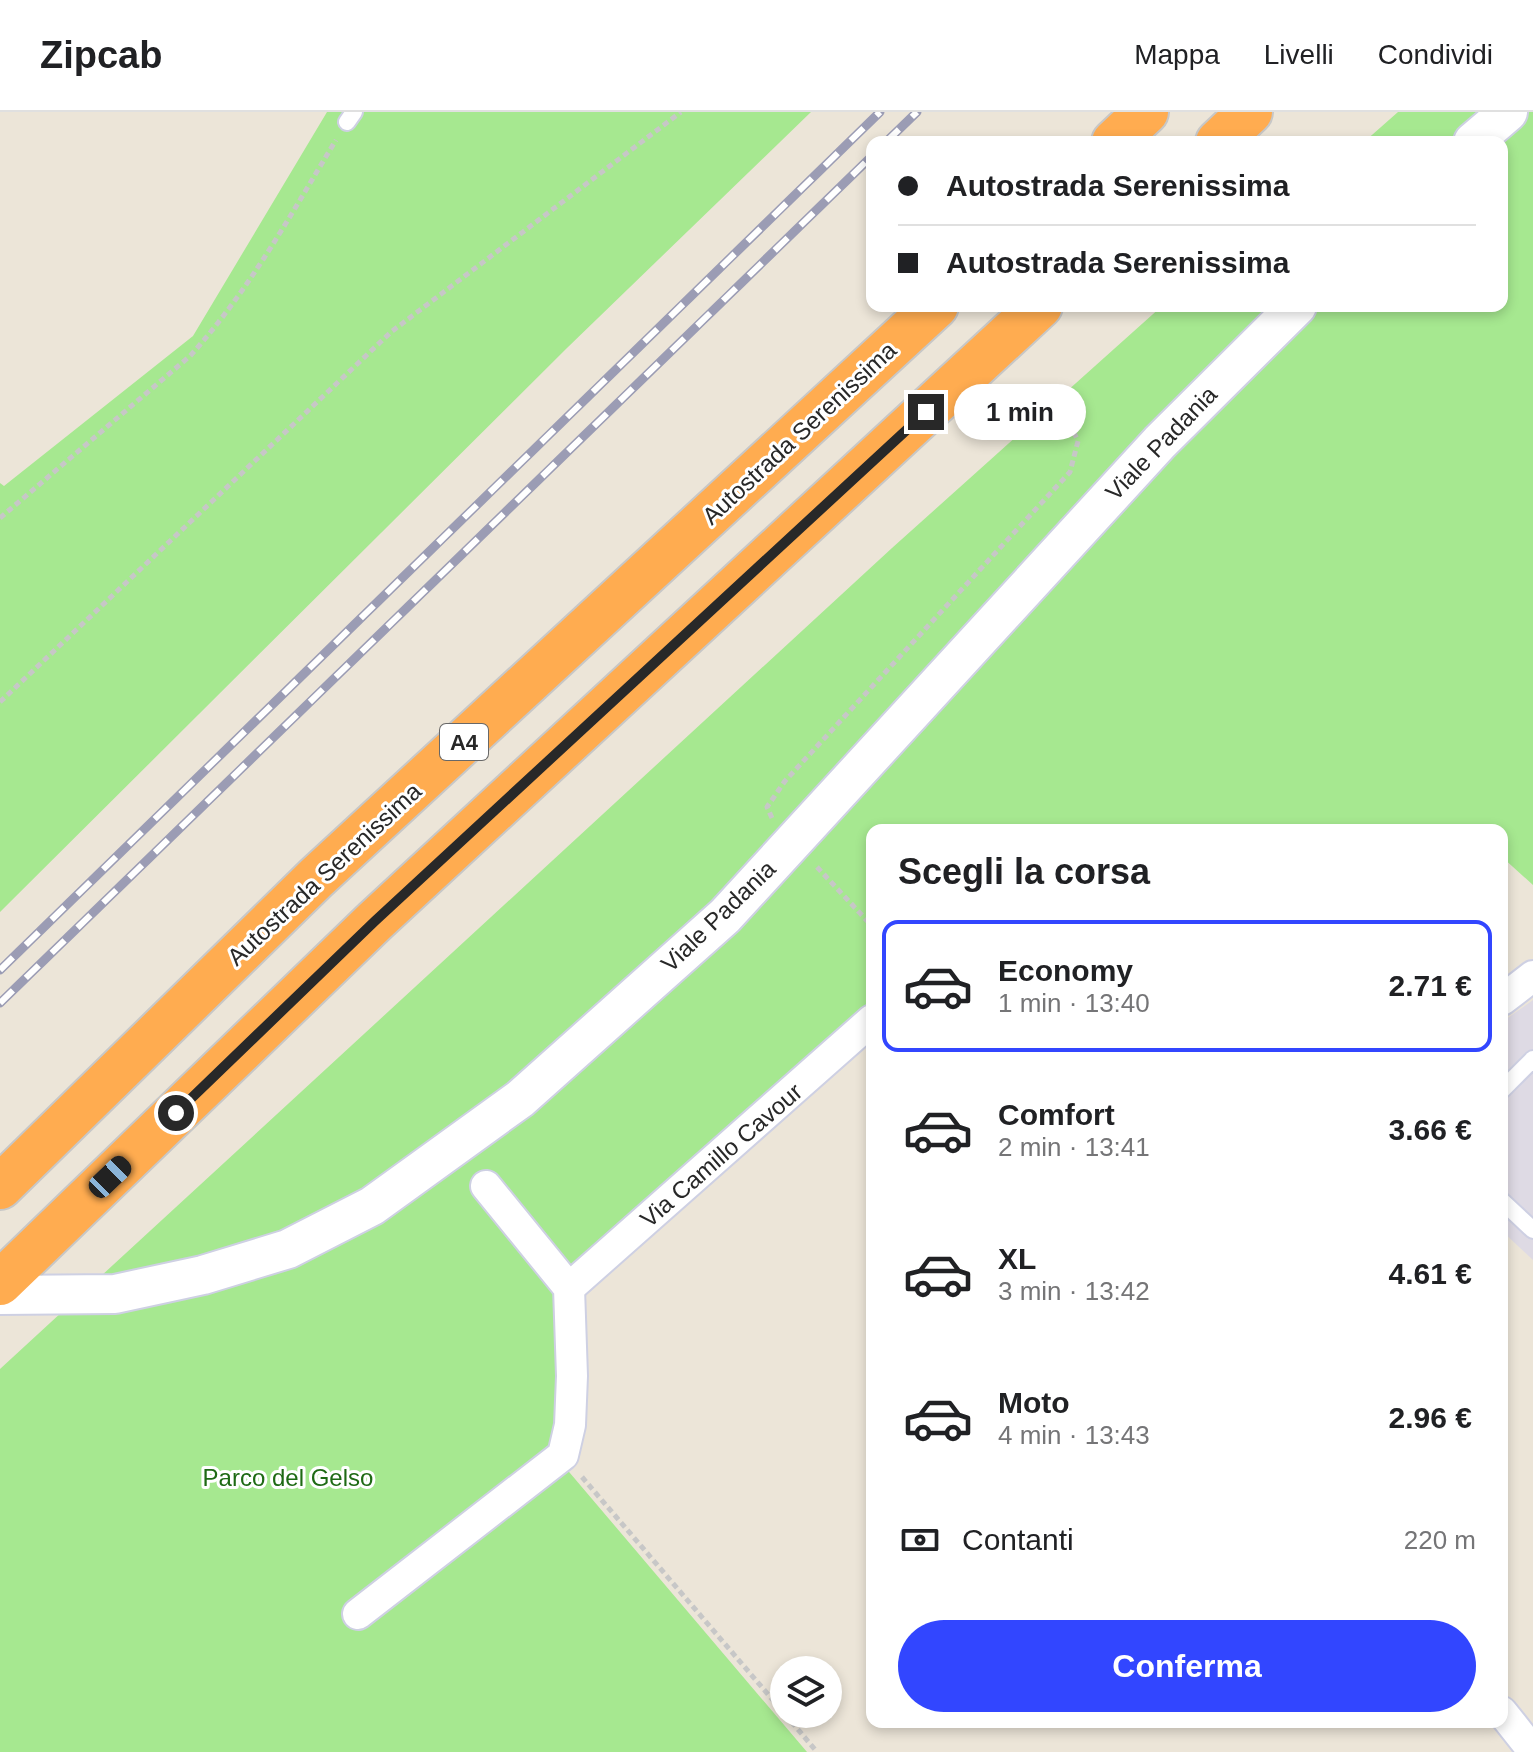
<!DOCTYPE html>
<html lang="it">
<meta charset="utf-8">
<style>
body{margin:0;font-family:Arial,sans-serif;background:#f6f6f6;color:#202124;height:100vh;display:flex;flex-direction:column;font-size:30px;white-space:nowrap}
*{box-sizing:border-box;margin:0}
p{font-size:26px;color:#757577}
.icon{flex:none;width:44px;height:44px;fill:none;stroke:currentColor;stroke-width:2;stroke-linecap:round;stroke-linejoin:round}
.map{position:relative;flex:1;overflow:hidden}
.sheet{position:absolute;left:866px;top:712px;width:642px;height:904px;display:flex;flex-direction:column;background:#fff;border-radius:16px;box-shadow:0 4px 12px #0003}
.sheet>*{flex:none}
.hud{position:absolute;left:866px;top:24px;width:642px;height:176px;border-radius:16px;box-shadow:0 4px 12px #0003;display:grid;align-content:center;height:176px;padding:0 32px;background:#fff}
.fabs{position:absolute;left:770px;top:1544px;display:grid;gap:16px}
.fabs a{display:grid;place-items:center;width:72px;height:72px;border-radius:50%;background:#fff;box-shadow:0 4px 12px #0003;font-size:40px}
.end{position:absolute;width:36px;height:36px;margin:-18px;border:10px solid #282828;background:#fff;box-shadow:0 0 0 4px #fff}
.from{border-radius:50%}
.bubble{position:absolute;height:56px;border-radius:28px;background:#fff;box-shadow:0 4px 12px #0003;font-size:26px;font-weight:800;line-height:56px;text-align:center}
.car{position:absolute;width:24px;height:48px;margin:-24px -12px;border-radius:10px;box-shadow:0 0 6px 2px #0007;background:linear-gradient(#222 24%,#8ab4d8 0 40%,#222 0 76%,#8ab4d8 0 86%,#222 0)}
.hud b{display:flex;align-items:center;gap:28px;height:76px;font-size:30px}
.hud b+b{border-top:2px solid #e0e0e0}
.hud i{width:20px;height:20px;background:#202124}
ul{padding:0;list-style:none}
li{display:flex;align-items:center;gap:24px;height:132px;margin:0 16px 12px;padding:0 16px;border:4px solid transparent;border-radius:16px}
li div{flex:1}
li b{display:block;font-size:30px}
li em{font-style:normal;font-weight:800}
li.selected{border-color:#3246ff}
li>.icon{width:72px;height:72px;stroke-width:1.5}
h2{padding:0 32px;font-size:36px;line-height:96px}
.pay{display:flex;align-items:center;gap:20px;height:88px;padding:0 32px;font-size:30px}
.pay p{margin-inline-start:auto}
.cta{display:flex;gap:16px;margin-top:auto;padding:16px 32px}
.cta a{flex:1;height:92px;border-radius:48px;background:#3246ff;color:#fff;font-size:32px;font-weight:800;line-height:92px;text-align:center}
header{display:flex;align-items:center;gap:48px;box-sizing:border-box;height:112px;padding:0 40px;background:#fff;border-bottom:2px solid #e0e0e0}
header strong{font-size:38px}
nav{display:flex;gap:44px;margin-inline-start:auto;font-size:28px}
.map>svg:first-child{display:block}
.industrial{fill:#dedae4}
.green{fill:#a6e890}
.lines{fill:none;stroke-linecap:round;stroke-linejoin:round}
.service-casing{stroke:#ced0e3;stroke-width:20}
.minor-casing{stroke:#ced0e3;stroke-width:34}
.tertiary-casing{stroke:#ced0e3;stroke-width:42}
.motorway-casing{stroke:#c7c7c7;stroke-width:48}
.path{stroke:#c7c7c7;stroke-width:5;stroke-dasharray:6 4;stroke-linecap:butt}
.service{stroke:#fff;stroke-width:16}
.minor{stroke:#fff;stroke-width:30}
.tertiary{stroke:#fff;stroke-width:38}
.motorway{stroke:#ffac50;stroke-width:44}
.rail-casing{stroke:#9b9cb4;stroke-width:9}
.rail{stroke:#fff;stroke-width:6;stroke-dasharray:18;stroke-linecap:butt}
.route{stroke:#282828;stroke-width:10}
.labels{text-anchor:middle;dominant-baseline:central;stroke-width:6;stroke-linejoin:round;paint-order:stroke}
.shield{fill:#fff;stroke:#686868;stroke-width:2}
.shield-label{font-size:22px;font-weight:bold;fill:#282828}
.street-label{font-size:24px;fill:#282828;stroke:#fff}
.park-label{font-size:24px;fill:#1e6a14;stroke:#fff}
</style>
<header>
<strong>Zipcab</strong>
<nav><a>Mappa</a><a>Livelli</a><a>Condividi</a></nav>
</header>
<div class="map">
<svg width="1533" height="1640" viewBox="0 0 1533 1640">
<rect width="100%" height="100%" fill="#ece5d8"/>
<polygon class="industrial" points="1533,888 1533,1148 1502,1119 1502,910"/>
<g class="green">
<polygon points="327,0 811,0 567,236 0,800 0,371 4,374 193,224"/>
<polygon points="1398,0 1533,0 1533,773 1502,745 1502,718 872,718 872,897 558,1176 564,1354 807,1640 0,1640 0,1257 892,436 1162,194 1502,194 1502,30 1364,30"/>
</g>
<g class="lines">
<defs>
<g id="service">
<polyline points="347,10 354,0"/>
<polyline points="1502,978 1533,947"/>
<polyline points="1502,1089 1533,1118"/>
</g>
<g id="minor">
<polyline points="1502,888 1533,864"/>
<polyline points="569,1176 872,908"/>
<polyline points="358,1502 563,1343 570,1313 572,1264 569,1176 486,1074"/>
<polyline points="1502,1600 1533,1639"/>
</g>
<g id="tertiary">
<polyline points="1473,30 1508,0"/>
<polyline points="0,1183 115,1182 203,1163 288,1137 372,1094 520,987 725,804 1160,330 1297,194"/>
</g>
<g id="motorway">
<polyline points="1114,30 1146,0"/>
<polyline points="1218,30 1250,0"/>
<polyline points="0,1075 316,766 936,194"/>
<polyline points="0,1171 375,809 1040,194"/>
</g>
</defs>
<use href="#service" class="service-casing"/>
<use href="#minor" class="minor-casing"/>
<use href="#tertiary" class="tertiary-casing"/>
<use href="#motorway" class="motorway-casing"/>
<g class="path">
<path d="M0 406 190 244C249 179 291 102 336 28"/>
<polyline points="0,590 391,220 681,0"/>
<polyline points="772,706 767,695 785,669 1070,360 1078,329 1063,298"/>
<polyline points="817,755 872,814"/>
<polyline points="582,1365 784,1601"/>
<polyline points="785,1602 817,1640"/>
</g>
<use href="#service" class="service"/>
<use href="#minor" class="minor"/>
<use href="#tertiary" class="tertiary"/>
<use href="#motorway" class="motorway"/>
<defs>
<g id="rail">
<polyline points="886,30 917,0"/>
<polyline points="0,858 880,0"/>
<polyline points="0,891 872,44"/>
</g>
</defs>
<use href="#rail" class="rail-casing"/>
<use href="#rail" class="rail"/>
</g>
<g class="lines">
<polyline class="route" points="176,1001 375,809 926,300"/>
</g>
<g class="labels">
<rect class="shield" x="440" y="612" width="48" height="36" rx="6"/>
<g class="shield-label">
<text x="464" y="630">A4</text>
</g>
<g class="street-label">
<text transform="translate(799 321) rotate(-43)">Autostrada Serenissima</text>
<text transform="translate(1161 331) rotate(-46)">Viale Padania</text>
<text transform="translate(324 762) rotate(-43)">Autostrada Serenissima</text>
<text transform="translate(718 804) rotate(-44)">Viale Padania</text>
<text transform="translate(721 1043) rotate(-41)">Via Camillo Cavour</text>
</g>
<g class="park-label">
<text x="288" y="1365">Parco del Gelso</text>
</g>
</g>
</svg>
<div class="fabs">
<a><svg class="icon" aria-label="layers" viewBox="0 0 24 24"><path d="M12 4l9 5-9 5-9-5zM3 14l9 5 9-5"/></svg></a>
</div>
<i class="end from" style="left:176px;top:1001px"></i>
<i class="end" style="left:926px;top:300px"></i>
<div class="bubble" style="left:954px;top:272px;width:132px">1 min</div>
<i class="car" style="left:110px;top:1065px;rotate:46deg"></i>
<div class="hud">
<b><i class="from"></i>Autostrada Serenissima</b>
<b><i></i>Autostrada Serenissima</b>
</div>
<section class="sheet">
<h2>Scegli la corsa</h2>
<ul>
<li class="selected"><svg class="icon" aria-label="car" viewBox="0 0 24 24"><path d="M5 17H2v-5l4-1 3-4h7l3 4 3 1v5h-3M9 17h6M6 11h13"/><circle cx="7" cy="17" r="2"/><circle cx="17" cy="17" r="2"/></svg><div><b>Economy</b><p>1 min · 13:40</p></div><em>2.71 €</em></li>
<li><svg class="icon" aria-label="car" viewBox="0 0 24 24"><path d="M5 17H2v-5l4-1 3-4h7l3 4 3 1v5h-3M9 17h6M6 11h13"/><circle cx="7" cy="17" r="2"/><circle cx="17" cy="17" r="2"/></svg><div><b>Comfort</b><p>2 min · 13:41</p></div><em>3.66 €</em></li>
<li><svg class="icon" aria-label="car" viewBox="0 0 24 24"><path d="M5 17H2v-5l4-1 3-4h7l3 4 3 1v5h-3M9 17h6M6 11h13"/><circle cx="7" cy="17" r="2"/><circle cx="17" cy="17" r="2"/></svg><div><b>XL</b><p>3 min · 13:42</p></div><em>4.61 €</em></li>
<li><svg class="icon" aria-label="car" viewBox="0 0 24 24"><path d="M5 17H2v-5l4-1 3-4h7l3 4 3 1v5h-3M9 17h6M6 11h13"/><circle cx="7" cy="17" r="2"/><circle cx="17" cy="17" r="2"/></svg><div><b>Moto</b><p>4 min · 13:43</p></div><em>2.96 €</em></li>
</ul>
<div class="pay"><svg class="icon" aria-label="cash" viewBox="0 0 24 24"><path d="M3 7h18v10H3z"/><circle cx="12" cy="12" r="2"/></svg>Contanti<p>220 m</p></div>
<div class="cta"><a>Conferma</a></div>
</section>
</div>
